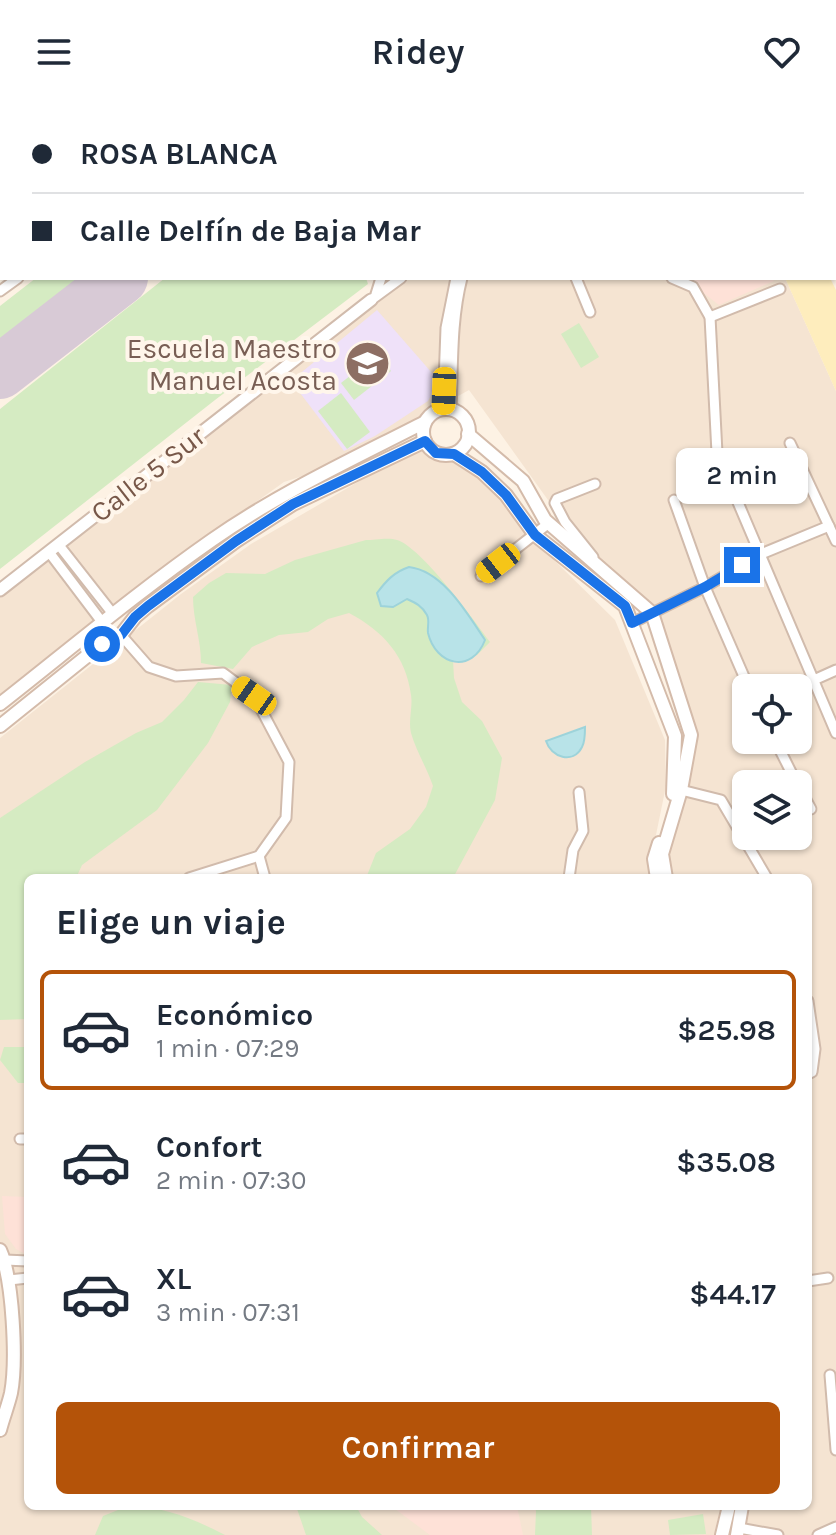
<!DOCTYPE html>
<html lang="es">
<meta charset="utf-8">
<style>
body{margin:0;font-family:Karla,sans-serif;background:#f6f6f7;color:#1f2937;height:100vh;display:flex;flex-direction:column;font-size:30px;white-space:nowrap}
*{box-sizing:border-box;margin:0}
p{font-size:26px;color:#747a83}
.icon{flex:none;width:44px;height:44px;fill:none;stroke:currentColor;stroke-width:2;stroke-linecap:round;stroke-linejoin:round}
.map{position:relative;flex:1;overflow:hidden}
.details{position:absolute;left:24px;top:770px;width:788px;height:636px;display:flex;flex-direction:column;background:#fff;border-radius:12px;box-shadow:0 2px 6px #0004}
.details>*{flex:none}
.guide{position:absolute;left:0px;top:0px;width:836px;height:176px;box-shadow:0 2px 6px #0004;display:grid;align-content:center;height:176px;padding:0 32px;background:#fff}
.fabs{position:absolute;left:732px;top:570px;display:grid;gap:16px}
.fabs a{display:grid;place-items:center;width:80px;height:80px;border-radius:12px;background:#fff;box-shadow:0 2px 6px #0004;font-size:40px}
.end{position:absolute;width:36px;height:36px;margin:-18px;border:10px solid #1a73e8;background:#fff;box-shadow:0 0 0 4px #fff}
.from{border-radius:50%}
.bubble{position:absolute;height:56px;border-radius:12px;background:#fff;box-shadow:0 2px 6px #0004;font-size:26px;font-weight:600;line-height:56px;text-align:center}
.car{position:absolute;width:24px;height:48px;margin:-24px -12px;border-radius:10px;box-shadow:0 0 6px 2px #0007;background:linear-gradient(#f5c518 24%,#345 0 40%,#f5c518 0 76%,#345 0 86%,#f5c518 0)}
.guide b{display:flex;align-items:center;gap:28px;height:76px;font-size:30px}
.guide b+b{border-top:2px solid #e0e1e3}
.guide i{width:20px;height:20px;background:#1f2937}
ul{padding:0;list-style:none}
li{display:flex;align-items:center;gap:24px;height:120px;margin:0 16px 12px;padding:0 16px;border:4px solid transparent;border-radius:12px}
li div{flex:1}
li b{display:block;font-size:30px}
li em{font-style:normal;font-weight:600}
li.selected{border-color:#b45309}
li>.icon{width:72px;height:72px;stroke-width:1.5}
h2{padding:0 32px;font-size:36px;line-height:96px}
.action{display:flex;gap:16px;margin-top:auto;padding:16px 32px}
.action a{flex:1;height:92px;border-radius:12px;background:#b45309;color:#fff;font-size:32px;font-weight:600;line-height:92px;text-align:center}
header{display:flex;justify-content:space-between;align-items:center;height:104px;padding:0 32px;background:#fff;font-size:36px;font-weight:600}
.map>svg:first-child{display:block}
.residential{fill:#f5e4d2;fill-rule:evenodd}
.commercial{fill:#fee1d7}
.education{fill:#efe1f9}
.green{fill:#d5ebc2}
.sand{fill:#feedbd}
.water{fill:#b8e3e8;stroke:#9dd3da;stroke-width:2}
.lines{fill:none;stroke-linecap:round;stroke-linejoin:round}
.taxiway{stroke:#d8cad6;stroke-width:22}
.runway{stroke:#d8cad6;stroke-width:54}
.minor-casing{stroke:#d1bbac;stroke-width:13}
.tertiary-casing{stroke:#d1bbac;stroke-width:15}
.secondary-casing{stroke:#d4bbaa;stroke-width:16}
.minor{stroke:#fff;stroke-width:9}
.tertiary{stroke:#fff;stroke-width:11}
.secondary{stroke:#fff;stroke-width:12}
.route{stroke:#1a73e8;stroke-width:10}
.labels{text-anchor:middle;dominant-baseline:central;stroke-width:8;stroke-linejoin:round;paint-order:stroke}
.education-label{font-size:28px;fill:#785e54;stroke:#fff6eb;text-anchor:end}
.street-label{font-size:28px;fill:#775748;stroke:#fff6eb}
</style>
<header><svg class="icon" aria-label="menu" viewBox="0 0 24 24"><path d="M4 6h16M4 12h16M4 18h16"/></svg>Ridey<svg class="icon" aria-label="heart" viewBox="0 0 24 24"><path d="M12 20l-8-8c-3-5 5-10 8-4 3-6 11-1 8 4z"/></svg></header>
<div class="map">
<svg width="836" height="1431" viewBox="0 0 836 1431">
<rect width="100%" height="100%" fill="#fdf2e4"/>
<g class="residential">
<path d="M409 174H785L836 287V1431H746L742 1420 745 1402H808V774H673L670 764V741L687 681 696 624 642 494 617 474 553 403 469 286 333 362 284 378 113 501 0 590V493ZM746 584H798V636H746ZM746 680H798V732H746Z"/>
<polygon points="420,342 467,363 503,391 555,457 615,516 665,636 666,682 650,760 656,774 28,774 28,1402 721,1402 714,1431 0,1431 0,634 181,490 251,440"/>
</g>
<g class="commercial">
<polygon points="684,174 772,174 774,177 719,201"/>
<polygon points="2,1092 28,1093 27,1151 16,1145 5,1130"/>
<polygon points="391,1402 517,1402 523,1431 430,1431"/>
</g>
<polygon class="education" points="377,206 439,277 428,297 375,332 344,347 291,277"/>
<g class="green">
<polygon points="36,174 80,174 0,235 0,202"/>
<polygon points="165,174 366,174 368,180 215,296 0,465 0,305"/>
<polygon points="579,219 599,253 581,264 561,230"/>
<polygon points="378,250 391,267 354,296 341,279"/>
<polygon points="341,289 370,328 347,345 318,307"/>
<path d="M366 436C374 436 389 433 397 436 421 443 474 516 490 538L477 551 453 556 454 574 462 598 482 617 502 654 495 696 453 774H366L376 749 410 725 426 703 433 682C427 664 416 647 411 629 408 617 413 603 411 591 406 552 383 527 349 509L328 515 308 528 279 531 252 543 233 565 201 559C201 536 193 516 193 493L209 479 226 469 265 470 295 456Z"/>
<polygon points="198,578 232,581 230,598 208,639 157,706 82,761 76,774 28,774 28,915 0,916 0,714 85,658 136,629 162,618 184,596"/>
<polygon points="4,943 28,943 28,979 18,979 0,956"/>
<path d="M128 1402C163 1402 194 1415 225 1431H95L103 1412Z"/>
<polygon points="296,1402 356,1402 362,1413 382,1431 306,1431"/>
<polygon points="534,1402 591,1402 592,1431 535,1431 536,1407"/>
<polygon points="703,1410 706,1430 670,1431 668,1416"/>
</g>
<polygon class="sand" points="785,174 830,174 836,186 836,287"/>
<g class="water">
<path d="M409 463C443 467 467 509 485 536 472 570 436 562 428 529 427 523 430 517 427 511 422 502 416 499 407 495L393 503 381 502 377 489C386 477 394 468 409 463Z"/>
<path d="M585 623C585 629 585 638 582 643 573 661 551 653 546 637Z"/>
</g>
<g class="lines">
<polyline class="taxiway" points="284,2 291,0"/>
<polyline class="runway" points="0,268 121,174"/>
<defs>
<g id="minor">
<polyline points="46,0 47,2"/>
<polyline points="184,0 185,2"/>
<polyline points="326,0 326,2"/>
<polyline points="447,0 447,2"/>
<polyline points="502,0 503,2"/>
<polyline points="571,0 572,2"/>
<polyline points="334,2 341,0"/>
<polyline points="0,71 2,71"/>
<polyline points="0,124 2,123"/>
<polyline points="576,174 590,208"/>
<polyline points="672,174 693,183 710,213 717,349 836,629"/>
<polyline points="0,187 18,174"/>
<polyline points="376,190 381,174"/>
<polyline points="371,196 401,174"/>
<polyline points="710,213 780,185"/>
<polyline points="443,306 446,224 456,174"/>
<path d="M451 306C453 262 451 217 462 174"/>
<polyline points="790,339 836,437"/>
<polyline points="674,396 705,483 749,584"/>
<polyline points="58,440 113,510"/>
<polyline points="49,448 102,518"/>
<polyline points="593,453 565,418 555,399 557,395 595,380"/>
<polyline points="481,472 549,419"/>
<polyline points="632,519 705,483 761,450 829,422"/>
<polyline points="121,531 149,563 176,572 223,569 254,592 289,658 286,714 259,752 189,774"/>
<polyline points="796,584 836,566"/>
<polyline points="775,636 797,680"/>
<polyline points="798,681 811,705"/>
<polyline points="681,686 721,696 767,774"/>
<polyline points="259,752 265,774"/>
<polyline points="569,774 573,746 583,727 579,688"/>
<polyline points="808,897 815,945 812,968 808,970"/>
<polyline points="20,1035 28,1035"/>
<polyline points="5,1156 28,1157"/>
<polyline points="9,1176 28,1174"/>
<polyline points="808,1177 828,1174"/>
<polyline points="830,1271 836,1346"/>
<polyline points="739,1424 778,1431"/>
<polyline points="818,1431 836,1423"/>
</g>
<polyline id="tertiary" points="0,486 371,196"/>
<g id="secondary">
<circle cx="446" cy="328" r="23"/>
<polyline points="468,330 523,377 545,416 652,509 691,631 681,686 662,750 666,774"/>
<polyline points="454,350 482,368 506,391 535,431 625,502 675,632 673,690"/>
<path d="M0 600C70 545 139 487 212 436 279 389 353 355 425 318"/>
<polyline points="0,622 102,540 121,531 135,513 148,502 236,437 293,400 425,337"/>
<polyline points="657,774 654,755 659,739"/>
<path d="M0 1146C13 1175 17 1257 11 1289 8 1302 3 1314 0 1326"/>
<polyline points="722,1431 729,1402"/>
<polyline points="737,1431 742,1402"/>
</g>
</defs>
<use href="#minor" class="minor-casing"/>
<use href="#tertiary" class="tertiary-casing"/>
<use href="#secondary" class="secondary-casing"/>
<use href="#minor" class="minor"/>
<use href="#tertiary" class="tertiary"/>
<use href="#secondary" class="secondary"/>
</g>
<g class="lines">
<polyline class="route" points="102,540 121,531 135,513 148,502 236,437 293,400 425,337 436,349 454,350 482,368 506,391 535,431 625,502 632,519 705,483 742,461"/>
</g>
<defs>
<symbol id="school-disc" viewBox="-11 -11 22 22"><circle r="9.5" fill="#8d6e63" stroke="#fff6eb"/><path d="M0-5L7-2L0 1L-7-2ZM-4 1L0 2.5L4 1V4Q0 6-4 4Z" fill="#fff"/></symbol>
</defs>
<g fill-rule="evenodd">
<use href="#school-disc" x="342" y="234" width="51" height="51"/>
</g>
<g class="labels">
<g class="education-label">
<text x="337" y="244">Escuela Maestro<tspan x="337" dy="32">Manuel Acosta</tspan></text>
</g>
<g class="street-label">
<text transform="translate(148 370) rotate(-38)">Calle 5 Sur</text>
</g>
</g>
</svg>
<div class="fabs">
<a><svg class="icon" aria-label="locate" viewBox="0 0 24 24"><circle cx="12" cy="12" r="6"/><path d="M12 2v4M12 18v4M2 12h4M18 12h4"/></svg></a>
<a><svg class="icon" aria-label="layers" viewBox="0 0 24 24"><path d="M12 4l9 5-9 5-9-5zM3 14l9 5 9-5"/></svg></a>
</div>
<i class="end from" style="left:102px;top:540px"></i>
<i class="end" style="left:742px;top:461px"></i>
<div class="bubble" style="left:676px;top:344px;width:132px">2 min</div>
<i class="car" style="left:444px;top:287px;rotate:182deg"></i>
<i class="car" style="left:498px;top:459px;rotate:232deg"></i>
<i class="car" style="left:254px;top:592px;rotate:305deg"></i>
<div class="guide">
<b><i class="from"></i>ROSA BLANCA</b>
<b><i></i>Calle Delfín de Baja Mar</b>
</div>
<section class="details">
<h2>Elige un viaje</h2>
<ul>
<li class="selected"><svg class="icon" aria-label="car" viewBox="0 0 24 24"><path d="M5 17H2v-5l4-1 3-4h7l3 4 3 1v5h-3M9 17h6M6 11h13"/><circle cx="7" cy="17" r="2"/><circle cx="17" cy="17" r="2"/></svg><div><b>Económico</b><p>1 min · 07:29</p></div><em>$25.98</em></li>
<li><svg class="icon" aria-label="car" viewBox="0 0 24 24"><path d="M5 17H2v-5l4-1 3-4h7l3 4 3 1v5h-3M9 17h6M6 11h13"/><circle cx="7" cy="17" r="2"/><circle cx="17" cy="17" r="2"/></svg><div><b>Confort</b><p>2 min · 07:30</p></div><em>$35.08</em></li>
<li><svg class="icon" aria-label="car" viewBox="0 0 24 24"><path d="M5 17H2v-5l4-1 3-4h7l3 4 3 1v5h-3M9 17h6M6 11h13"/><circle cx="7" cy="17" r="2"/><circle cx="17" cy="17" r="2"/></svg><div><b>XL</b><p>3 min · 07:31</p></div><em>$44.17</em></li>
</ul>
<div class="action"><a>Confirmar</a></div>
</section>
</div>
